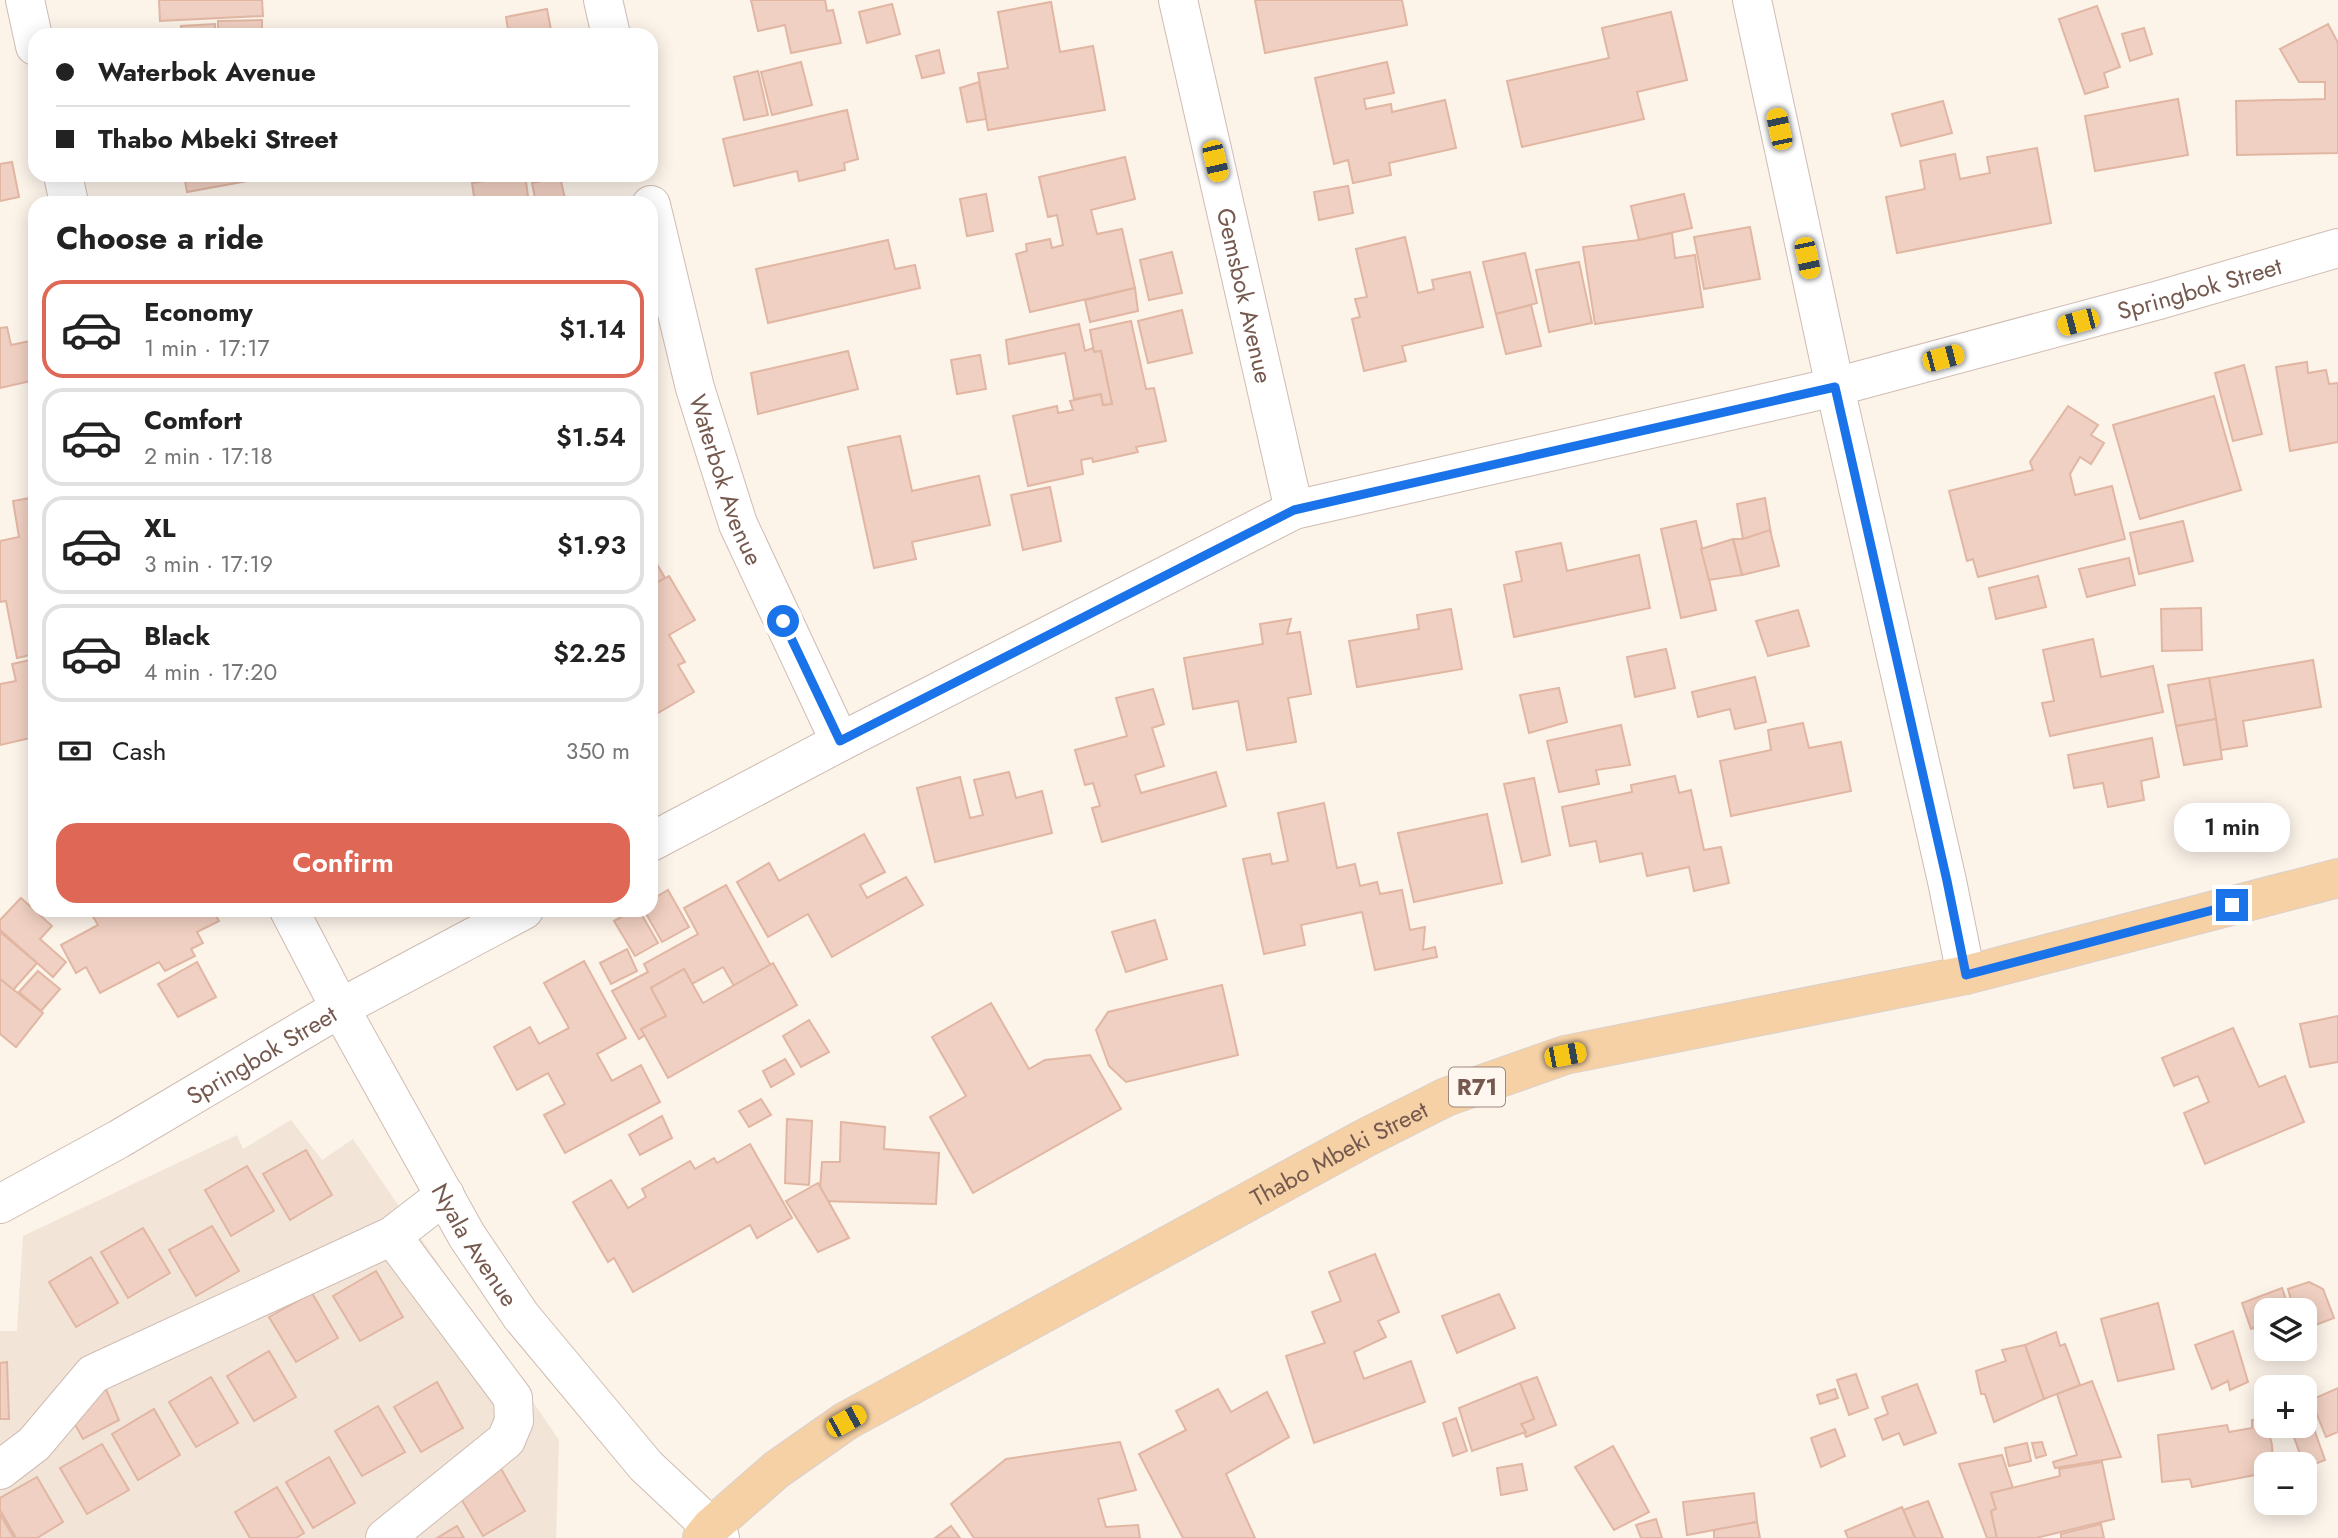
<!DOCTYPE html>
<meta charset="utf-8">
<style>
body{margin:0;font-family:Jost,sans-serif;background:#f6f6f6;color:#222;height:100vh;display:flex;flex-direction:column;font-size:26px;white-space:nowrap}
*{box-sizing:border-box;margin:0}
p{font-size:23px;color:#767676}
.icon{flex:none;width:38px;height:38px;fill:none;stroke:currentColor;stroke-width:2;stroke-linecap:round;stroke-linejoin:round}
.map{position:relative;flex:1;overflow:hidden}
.drawer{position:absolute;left:28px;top:196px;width:630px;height:721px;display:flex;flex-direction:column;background:#fff;border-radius:21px;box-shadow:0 4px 18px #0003}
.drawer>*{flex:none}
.hud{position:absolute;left:28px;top:28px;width:630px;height:154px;border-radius:21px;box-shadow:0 4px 18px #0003;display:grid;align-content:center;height:154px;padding:0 28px;background:#fff}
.controls{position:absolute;left:2254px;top:1298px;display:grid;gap:14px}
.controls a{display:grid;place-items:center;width:63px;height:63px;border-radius:14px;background:#fff;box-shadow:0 4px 18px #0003;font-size:35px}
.end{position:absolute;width:32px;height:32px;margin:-16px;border:9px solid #1a73e8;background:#fff;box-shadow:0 0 0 4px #fff}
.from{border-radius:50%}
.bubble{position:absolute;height:49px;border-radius:21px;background:#fff;box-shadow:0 4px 18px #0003;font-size:23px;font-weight:600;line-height:49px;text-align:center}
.car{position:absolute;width:21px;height:42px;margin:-21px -10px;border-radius:9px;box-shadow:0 0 5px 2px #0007;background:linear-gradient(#f5c518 24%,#345 0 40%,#f5c518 0 76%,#345 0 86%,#f5c518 0)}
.hud b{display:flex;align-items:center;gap:24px;height:66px;font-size:26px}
.hud b+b{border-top:2px solid #e0e0e0}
.hud i{width:18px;height:18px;background:#222}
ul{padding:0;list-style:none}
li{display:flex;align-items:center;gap:21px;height:98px;margin:0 14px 10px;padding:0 14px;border:4px solid #e0e0e0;border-radius:21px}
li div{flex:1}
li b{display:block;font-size:26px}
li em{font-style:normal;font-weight:600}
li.active{border-color:#de6855}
li>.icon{width:63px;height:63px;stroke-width:1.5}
h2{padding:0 28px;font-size:32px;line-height:84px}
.pay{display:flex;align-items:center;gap:18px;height:77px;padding:0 28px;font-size:26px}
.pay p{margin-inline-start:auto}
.action{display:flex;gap:14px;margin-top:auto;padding:14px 28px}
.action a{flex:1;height:80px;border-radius:21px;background:#de6855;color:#fff;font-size:28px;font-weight:600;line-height:80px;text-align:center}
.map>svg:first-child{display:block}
.residential{fill:#f3e4d8}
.building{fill:#f0d0c2;stroke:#e1b6a3;stroke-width:2}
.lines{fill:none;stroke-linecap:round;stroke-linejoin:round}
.minor-casing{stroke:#cfbcb2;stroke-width:40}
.major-casing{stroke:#d8d0cd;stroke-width:40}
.minor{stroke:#fff;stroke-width:38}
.major{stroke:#f6d1a6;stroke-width:38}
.route{stroke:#1a73e8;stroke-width:9}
.labels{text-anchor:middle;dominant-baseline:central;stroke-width:6;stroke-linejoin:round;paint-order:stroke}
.shield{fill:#fef7f0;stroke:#9e887f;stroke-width:2}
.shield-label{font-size:23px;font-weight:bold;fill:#75584e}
.street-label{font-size:24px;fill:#75584e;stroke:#fef7f0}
</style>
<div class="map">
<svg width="2338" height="1538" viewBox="0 0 2338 1538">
<rect width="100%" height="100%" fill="#fcf3e9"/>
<polygon class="residential" points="291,1120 322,1160 353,1139 559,1440 556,1538 0,1538 0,1331 17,1331 23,1236 237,1135 243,1149"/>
<g class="building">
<polygon points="159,0 262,0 263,16 160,21"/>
<polygon points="751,0 825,0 827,11 833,10 841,43 791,53 785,25 758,31"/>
<polygon points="1255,0 1402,0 1407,25 1265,53"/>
<polygon points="1051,2 1060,52 1093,46 1105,110 988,130 978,73 1008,68 998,12"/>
<polygon points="892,4 900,34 867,43 859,12"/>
<polygon points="2097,6 2120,67 2104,73 2108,87 2085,94 2059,19"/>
<polygon points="547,9 552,35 509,35 506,17"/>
<polygon points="1671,12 1687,80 1637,92 1644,119 1522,147 1507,81 1609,58 1602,28"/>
<polygon points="262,20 262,35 218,35 218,21"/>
<polygon points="215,24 215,35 181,35 181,26"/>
<polygon points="2328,24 2338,43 2338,153 2237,155 2236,101 2325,99 2325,82 2299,82 2280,49"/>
<polygon points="2144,28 2152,54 2130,61 2122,34"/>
<polygon points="939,50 944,73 922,78 916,56"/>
<polygon points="801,62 812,105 772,115 761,72"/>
<polygon points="1387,62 1394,93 1364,99 1366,109 1391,104 1392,112 1445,100 1456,148 1389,163 1391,175 1353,183 1348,160 1334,164 1315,78"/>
<polygon points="758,71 768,115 744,120 734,77"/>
<polygon points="979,82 986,119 967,122 960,88"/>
<polygon points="2178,99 2188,155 2095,171 2085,116"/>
<polygon points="1943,101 1952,133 1901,146 1892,114"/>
<polygon points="847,110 858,159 844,163 845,170 799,181 797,171 734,186 723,139"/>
<polygon points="2037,148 2051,223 1897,253 1886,197 1925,189 1920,161 1955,154 1960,179 1990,173 1987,157"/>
<polygon points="1125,157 1135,199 1091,210 1097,234 1122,229 1135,288 1030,312 1016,254 1027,251 1026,244 1050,239 1052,248 1063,245 1057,215 1048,217 1039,177"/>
<polygon points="12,162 19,197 0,201 0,164"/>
<polygon points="184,175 280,175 187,192"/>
<polygon points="525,175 529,203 475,203 472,183"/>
<polygon points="560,177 566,203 536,203 532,183"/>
<polygon points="1348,186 1353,213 1319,220 1314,192"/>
<polygon points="986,194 993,231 967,236 960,199"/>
<polygon points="1684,194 1692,228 1639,240 1631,206"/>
<polygon points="1750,227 1760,279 1704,289 1694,237"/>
<polygon points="1672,233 1675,258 1695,255 1703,307 1595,324 1583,247 1639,240"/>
<polygon points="1405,237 1418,293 1434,289 1432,280 1470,272 1483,327 1402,346 1406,361 1364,371 1352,319 1360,317 1355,299 1367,297 1356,249"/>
<polygon points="888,240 895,269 915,265 920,288 768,323 756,269"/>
<polygon points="1172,252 1182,293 1149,300 1140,260"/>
<polygon points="1525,253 1537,303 1496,314 1483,262"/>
<polygon points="1579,262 1592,323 1549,332 1536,270"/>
<polygon points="1135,288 1138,311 1090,322 1085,300"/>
<polygon points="1531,305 1541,346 1506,354 1496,314"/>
<polygon points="1182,310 1192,353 1148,363 1138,321"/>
<polygon points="1131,321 1146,389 1154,388 1166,441 1136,447 1138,452 1093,462 1092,458 1081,460 1083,474 1028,486 1013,416 1057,406 1058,413 1073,410 1070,401 1101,394 1103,405 1112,404 1101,351 1094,352 1090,330"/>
<polygon points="1079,324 1085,351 1093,348 1094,352 1101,351 1112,404 1103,405 1101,394 1074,399 1065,353 1009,364 1006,340"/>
<polygon points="7,327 11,345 35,340 35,380 0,388 0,328"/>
<polygon points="848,351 858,389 758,414 751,373"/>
<polygon points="980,355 986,389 957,394 951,360"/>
<polygon points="2307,362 2308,373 2326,370 2329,384 2338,383 2338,442 2290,451 2276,367"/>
<polygon points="2244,365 2262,434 2233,441 2215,373"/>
<polygon points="2214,396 2241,490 2140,519 2113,425"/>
<polygon points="2068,406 2098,425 2091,435 2104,443 2091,464 2080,457 2070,474 2075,495 2112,486 2125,539 1978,577 1973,559 1967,561 1949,491 2033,470 2030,462"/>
<polygon points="900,436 912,491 979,476 990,525 912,542 916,559 874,568 848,447"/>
<polygon points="1050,487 1061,541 1023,550 1011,495"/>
<polygon points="35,497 35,654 17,658 6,601 0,602 0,541 19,537 13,501"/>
<polygon points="1765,498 1771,534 1743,539 1737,504"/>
<polygon points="1696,521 1716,610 1681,618 1661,529"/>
<polygon points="2183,521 2193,561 2139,574 2130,533"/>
<polygon points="1770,530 1779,566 1742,575 1733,539 1743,539"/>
<polygon points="1733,539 1742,575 1709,580 1701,549"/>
<polygon points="1561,543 1567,571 1639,555 1650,608 1514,637 1504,585 1522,581 1516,552"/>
<polygon points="651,554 665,578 651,586"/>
<polygon points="2129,558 2135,585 2087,597 2079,569"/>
<polygon points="669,576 695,620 669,635 685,662 678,665 694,692 651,717 651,586"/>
<polygon points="2038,576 2046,607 1996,619 1989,588"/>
<polygon points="2201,608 2202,650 2162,651 2161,609"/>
<polygon points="1451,609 1462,669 1357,687 1349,641 1419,629 1417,615"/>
<polygon points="1798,610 1809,646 1768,656 1756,621"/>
<polygon points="1291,619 1287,634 1300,632 1311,694 1288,698 1296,742 1247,750 1238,701 1193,709 1184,658 1263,644 1260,624"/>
<polygon points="2093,639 2101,677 2153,666 2163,712 2050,736 2042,703 2054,701 2043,650"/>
<polygon points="1666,649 1675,688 1635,697 1627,657"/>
<polygon points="35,659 35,737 0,745 0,684 16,681 12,664"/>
<polygon points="2313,660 2321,707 2243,721 2247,746 2221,750 2209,678"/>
<polygon points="1755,677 1766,722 1735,729 1730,709 1698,717 1692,692"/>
<polygon points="2209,678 2216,719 2176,726 2168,685"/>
<polygon points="1559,688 1567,722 1529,733 1520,695"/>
<polygon points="1153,689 1164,724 1152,728 1164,766 1135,775 1141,793 1216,772 1226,806 1102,842 1092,808 1100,806 1093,783 1085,785 1075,750 1127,736 1116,698"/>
<polygon points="2216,719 2222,759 2184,765 2176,726"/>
<polygon points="1803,723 1809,748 1841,742 1851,791 1731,816 1720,761 1771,750 1768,730"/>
<polygon points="1621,725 1630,765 1596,770 1599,784 1559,792 1547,741"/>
<polygon points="2152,738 2159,777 2141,781 2144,800 2108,807 2103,783 2074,788 2068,755"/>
<polygon points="1009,772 1016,798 1042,791 1052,833 935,862 917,788 960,777 970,818 983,815 974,780"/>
<polygon points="1675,776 1679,793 1691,790 1704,850 1721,847 1729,883 1694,891 1689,867 1647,876 1642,853 1600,862 1596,841 1570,846 1562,807 1632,792 1631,785"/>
<polygon points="1534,778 1550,855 1522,862 1504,784"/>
<polygon points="1324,803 1337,868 1355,864 1360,886 1377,882 1380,894 1402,890 1410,930 1425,927 1423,950 1435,947 1437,957 1375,970 1362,912 1301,925 1305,945 1264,954 1243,859 1270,854 1272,864 1288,861 1278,813"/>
<polygon points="1487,814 1502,883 1414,902 1398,833"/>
<polygon points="864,834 885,872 860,885 867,898 906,877 923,905 832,957 808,914 768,937 737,882 769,863 779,881"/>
<polygon points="726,885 771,966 734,986 723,967 692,984 684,969 651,988 666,1016 641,1029 645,1035 639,1039 612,991 648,972 644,964 698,934 684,908"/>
<polygon points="668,890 689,927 662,942 644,910 651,910 651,900"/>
<polygon points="21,898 52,926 40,939 66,962 53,977 0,930 0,920"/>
<polygon points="89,910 213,910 219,921 197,932 203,943 191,949 195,956 165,971 159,962 100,993 86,967 76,973 61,945 98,925"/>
<polygon points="634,910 639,910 658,943 635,956 614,921"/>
<polygon points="1155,920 1167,959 1126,972 1112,932"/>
<polygon points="0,932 37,963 13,990 0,979"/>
<polygon points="627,949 637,971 611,984 600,963"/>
<polygon points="584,961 626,1038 597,1054 612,1081 641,1065 660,1102 565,1153 544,1115 565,1104 548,1073 517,1090 494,1047 530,1027 539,1044 569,1028 544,983"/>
<polygon points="197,962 216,997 178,1017 158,984"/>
<polygon points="773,963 797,1005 668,1078 641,1029 666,1016 651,988 684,969 703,1003"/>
<polygon points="38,971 60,989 41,1011 19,992"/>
<polygon points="0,979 43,1013 16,1047 0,1034"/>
<polygon points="1222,985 1238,1055 1126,1082 1109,1066 1096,1030 1108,1012"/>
<polygon points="991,1003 1029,1069 1045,1060 1090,1055 1121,1109 973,1193 930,1117 966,1096 932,1037"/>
<polygon points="2338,1016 2338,1062 2310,1067 2300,1024"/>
<polygon points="809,1020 829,1052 801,1067 783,1036"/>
<polygon points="2233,1028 2259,1087 2285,1076 2304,1122 2205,1164 2184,1113 2209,1102 2198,1076 2174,1086 2162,1058"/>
<polygon points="785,1059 794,1074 771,1087 763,1071"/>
<polygon points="761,1099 771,1115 749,1127 739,1111"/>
<polygon points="662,1116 672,1138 640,1155 629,1135"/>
<polygon points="787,1119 812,1121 809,1185 785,1183"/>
<polygon points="841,1122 885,1127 884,1149 939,1153 936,1204 819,1201 822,1162 840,1162"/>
<polygon points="750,1144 792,1218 757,1238 750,1225 633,1292 614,1258 608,1262 573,1202 611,1180 628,1208 646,1197 642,1189 690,1161 695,1169 714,1158 717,1163"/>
<polygon points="306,1150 332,1195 290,1220 263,1174"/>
<polygon points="247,1166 274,1211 231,1236 205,1190"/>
<polygon points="818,1183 849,1238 818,1252 786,1201"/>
<polygon points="212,1226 239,1271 196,1296 169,1250"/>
<polygon points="143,1228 170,1273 128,1298 101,1252"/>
<polygon points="1375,1254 1399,1312 1378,1321 1386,1337 1354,1352 1364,1379 1411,1361 1425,1402 1314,1443 1286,1356 1325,1343 1312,1312 1341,1301 1329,1272"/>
<polygon points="91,1257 118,1303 76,1327 49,1282"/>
<polygon points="376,1271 403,1317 360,1341 333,1296"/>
<polygon points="2309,1282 2323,1289 2334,1318 2305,1329 2305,1311 2294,1311 2288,1289"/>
<polygon points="2282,1288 2290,1311 2266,1311 2266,1323 2251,1329 2242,1303"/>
<polygon points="312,1293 338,1338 296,1362 269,1317"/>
<polygon points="1499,1294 1515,1328 1457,1353 1442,1316"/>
<polygon points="2158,1303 2174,1369 2118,1381 2101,1319"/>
<polygon points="2233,1331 2248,1382 2230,1390 2228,1381 2212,1389 2195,1345"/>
<polygon points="2056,1332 2060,1346 2065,1344 2080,1385 2044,1399 2025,1345"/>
<polygon points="2025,1345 2044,1399 1994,1422 1985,1394 1981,1394 1976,1371 2006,1361 2002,1350"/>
<polygon points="269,1351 296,1397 254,1421 227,1376"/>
<polygon points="7,1362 9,1419 0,1419 0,1363"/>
<polygon points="1856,1374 1868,1408 1849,1415 1837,1380"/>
<polygon points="211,1377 238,1423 196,1447 169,1402"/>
<polygon points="1537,1377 1556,1425 1526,1437 1521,1424 1534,1419 1520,1383"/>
<polygon points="2092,1381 2121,1457 2055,1468 2053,1462 2077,1455 2057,1394"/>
<polygon points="437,1382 463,1428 421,1452 394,1407"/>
<polygon points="1520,1383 1534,1419 1521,1424 1526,1432 1472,1451 1459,1408"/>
<polygon points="1917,1384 1936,1433 1904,1445 1899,1433 1883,1440 1875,1419 1888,1414 1882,1397"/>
<polygon points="105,1387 119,1420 83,1439 67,1410"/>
<polygon points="2338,1388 2338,1432 2326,1437 2311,1400"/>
<polygon points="1218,1389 1231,1412 1267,1392 1289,1437 1226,1474 1255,1538 1183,1538 1139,1454 1186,1430 1176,1411"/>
<polygon points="1835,1389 1838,1398 1820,1404 1817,1395"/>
<polygon points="378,1406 405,1452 362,1476 335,1431"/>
<polygon points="154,1409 180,1455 138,1480 112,1434"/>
<polygon points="2309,1415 2325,1460 2305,1468 2290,1426 2305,1426 2305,1417"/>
<polygon points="1456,1418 1467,1451 1453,1456 1443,1423"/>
<polygon points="2265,1418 2272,1445 2273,1465 2266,1465 2266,1473 2192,1487 2190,1479 2162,1482 2158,1435 2227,1425 2229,1432 2252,1428 2252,1420"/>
<polygon points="1835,1429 1845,1456 1821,1467 1811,1438"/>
<polygon points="1120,1442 1136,1490 1098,1499 1106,1527 1138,1525 1140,1538 974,1538 951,1504 1006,1459"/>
<polygon points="2042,1442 2046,1455 2036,1458 2032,1443"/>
<polygon points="2027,1443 2031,1461 2009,1466 2005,1448"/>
<polygon points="102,1444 129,1490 87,1514 60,1468"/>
<polygon points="1613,1446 1649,1512 1614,1530 1575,1467"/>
<polygon points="2002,1455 2013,1488 1991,1493 1996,1509 1991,1511 1997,1538 1987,1538 1959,1464"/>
<polygon points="329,1457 355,1503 313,1528 286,1482"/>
<polygon points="2102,1462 2114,1519 2036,1538 1997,1538 1991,1511 1996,1509 1991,1493 2060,1476 2059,1469"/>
<polygon points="1522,1464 1527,1490 1501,1495 1497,1468"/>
<polygon points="499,1465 525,1511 483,1536 456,1490"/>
<polygon points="37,1477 63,1522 37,1538 16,1538 0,1510 0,1498"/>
<polygon points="277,1487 304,1533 296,1538 250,1538 235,1512"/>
<polygon points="1754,1493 1757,1522 1687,1535 1683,1502"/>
<polygon points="1928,1501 1943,1538 1915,1538 1903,1510"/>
<polygon points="1902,1507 1915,1538 1848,1538 1845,1531"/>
<polygon points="0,1514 14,1538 0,1538"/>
<polygon points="1656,1519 1662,1538 1641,1538 1636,1525"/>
<polygon points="1757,1522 1760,1538 1714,1538 1714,1530"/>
<polygon points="2101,1524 2104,1538 2061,1538 2061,1534"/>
<polygon points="457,1526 464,1538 437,1538"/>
<polygon points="951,1526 960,1538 935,1538"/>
</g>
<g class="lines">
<defs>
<g id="minor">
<polyline points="25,0 35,46"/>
<polyline points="603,0 611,35"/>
<path id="s1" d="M1178 0 1294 510"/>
<polyline points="1752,0 1835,387 1947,881 1966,975"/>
<polyline points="63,175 69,203"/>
<path id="s2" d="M651 205 695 388 738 524 840 742"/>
<path id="s3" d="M651 842 840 742 1294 510 1835 387 2159 300 2338 248"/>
<path id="s4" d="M289 910 340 1008 467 1236 521 1316 646 1466 711 1527 720 1538"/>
<path id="s5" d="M0 1204 119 1139 340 1008 524 910"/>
<polyline points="0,1470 34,1444 93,1374 392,1236 445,1195"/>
<polyline points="385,1538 506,1440 514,1421 513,1398 392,1236"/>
</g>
<g id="major">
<path id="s6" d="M702 1538 711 1527 776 1470 846 1421 1365 1138 1446 1097 1565 1055 1966 975 2338 878"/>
</g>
</defs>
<use href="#minor" class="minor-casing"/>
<use href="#major" class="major-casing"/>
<use href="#minor" class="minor"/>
<use href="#major" class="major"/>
</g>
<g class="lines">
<polyline class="route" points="783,621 840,741 1294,510 1835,387 1947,881 1966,975 2232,905"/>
</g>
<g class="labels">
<rect class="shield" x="1449" y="1067.5" width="56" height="39" rx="5"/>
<g class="shield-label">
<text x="1477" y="1087">R71</text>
</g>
<g class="street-label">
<text stroke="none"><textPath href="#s3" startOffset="1656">Springbok Street</textPath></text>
<text stroke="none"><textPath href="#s1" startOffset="303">Gemsbok Avenue</textPath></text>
<text stroke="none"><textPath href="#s2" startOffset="285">Waterbok Avenue</textPath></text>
<text stroke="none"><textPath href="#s5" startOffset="301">Springbok Street</textPath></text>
<text stroke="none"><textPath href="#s6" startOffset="747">Thabo Mbeki Street</textPath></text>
<text stroke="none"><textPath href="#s4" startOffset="383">Nyala Avenue</textPath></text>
</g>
</g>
</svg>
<div class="controls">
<a><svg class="icon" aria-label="layers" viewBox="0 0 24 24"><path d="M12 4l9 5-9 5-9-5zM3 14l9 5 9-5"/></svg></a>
<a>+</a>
<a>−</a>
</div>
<i class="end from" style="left:783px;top:621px"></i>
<i class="end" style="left:2232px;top:905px"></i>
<div class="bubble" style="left:2174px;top:803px;width:116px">1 min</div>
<i class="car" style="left:1779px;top:129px;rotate:348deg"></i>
<i class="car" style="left:1215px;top:161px;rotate:167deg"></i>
<i class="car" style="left:1807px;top:258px;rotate:168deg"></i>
<i class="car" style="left:2078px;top:322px;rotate:255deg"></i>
<i class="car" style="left:1943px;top:358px;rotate:75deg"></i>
<i class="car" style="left:1565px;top:1055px;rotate:79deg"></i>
<i class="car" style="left:846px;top:1421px;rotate:61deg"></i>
<div class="hud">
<b><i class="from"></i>Waterbok Avenue</b>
<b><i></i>Thabo Mbeki Street</b>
</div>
<section class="drawer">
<h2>Choose a ride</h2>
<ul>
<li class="active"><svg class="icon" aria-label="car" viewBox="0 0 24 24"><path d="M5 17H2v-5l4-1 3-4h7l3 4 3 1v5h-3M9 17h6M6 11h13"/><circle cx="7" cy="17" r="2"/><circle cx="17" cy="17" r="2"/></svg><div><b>Economy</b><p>1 min · 17:17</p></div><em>$1.14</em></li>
<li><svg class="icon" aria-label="car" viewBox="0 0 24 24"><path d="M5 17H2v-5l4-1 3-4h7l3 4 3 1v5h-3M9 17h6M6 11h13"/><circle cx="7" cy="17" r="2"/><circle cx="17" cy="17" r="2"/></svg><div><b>Comfort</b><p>2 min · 17:18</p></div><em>$1.54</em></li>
<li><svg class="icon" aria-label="car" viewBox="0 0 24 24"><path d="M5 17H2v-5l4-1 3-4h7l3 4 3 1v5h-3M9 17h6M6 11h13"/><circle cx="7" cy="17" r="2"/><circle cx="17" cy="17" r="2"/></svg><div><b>XL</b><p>3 min · 17:19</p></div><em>$1.93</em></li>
<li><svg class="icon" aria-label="car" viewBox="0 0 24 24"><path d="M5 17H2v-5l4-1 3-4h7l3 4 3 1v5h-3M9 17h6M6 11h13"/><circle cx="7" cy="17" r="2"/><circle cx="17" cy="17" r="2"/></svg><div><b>Black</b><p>4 min · 17:20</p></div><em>$2.25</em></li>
</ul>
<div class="pay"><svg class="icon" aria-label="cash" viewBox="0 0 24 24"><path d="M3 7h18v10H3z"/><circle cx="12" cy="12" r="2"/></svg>Cash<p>350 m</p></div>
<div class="action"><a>Confirm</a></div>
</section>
</div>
